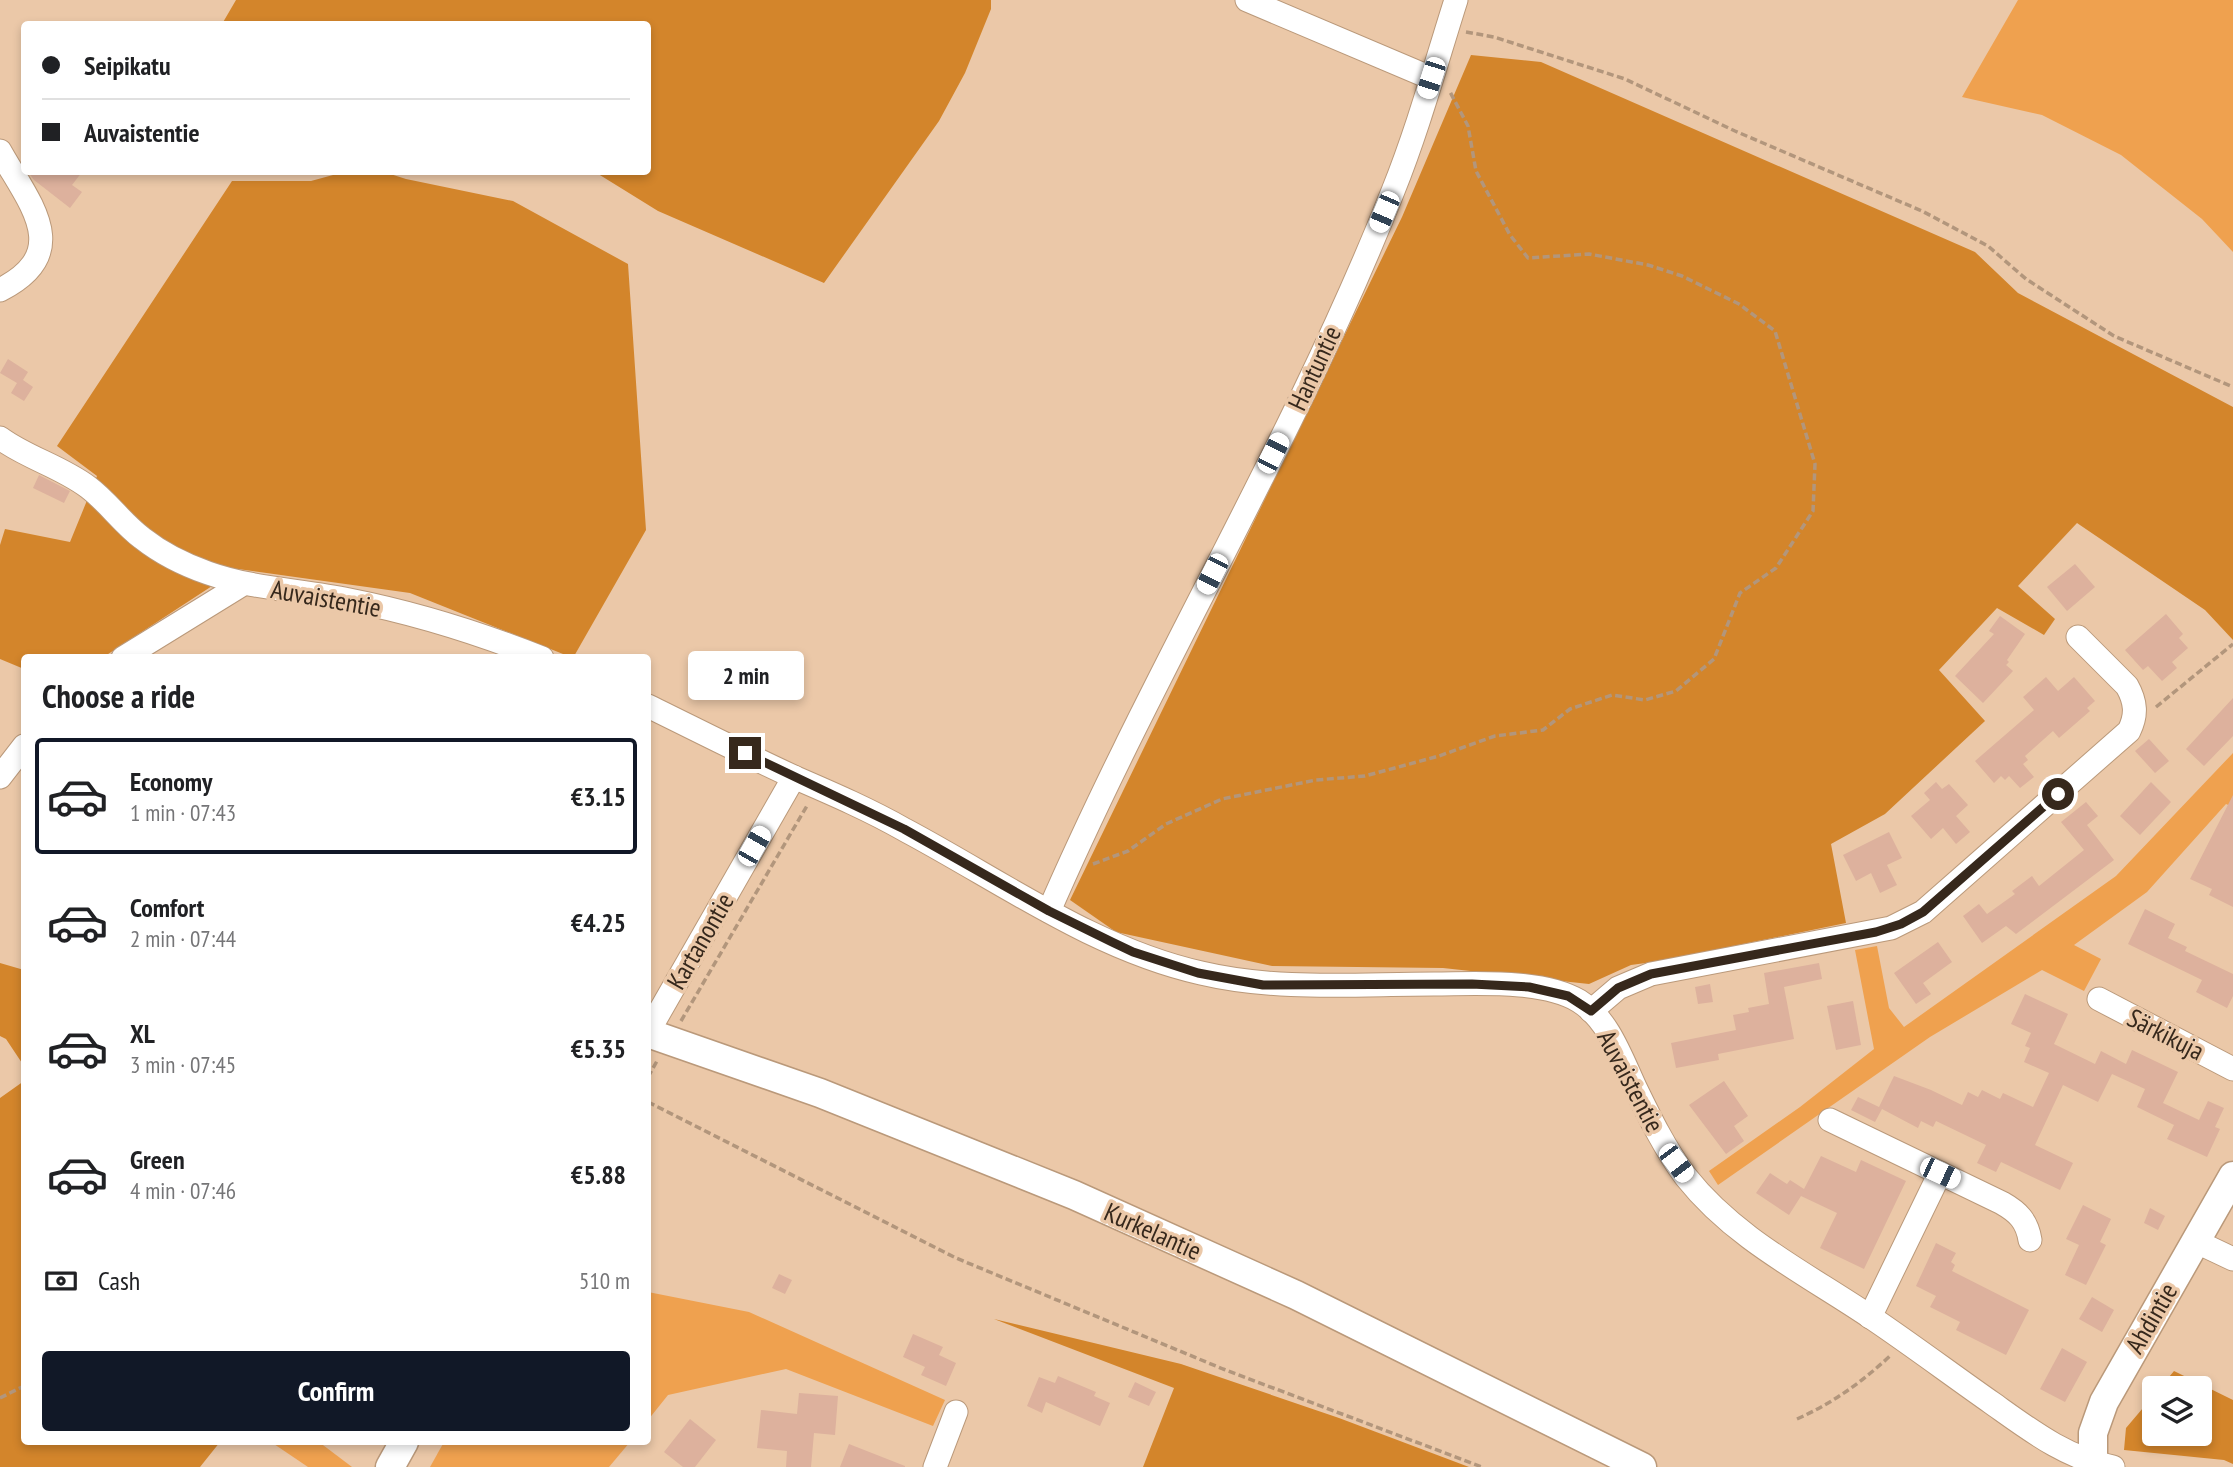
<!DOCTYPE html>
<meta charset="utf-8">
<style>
body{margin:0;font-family:"PT Sans Narrow",sans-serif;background:#f6f6f6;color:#202124;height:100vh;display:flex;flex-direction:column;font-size:26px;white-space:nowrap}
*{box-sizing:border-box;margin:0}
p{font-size:23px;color:#757577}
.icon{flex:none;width:38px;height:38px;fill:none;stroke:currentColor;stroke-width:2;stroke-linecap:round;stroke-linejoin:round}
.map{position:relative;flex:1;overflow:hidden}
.details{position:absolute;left:21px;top:654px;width:630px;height:791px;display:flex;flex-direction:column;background:#fff;border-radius:7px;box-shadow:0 4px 10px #0003}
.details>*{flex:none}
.guide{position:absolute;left:21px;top:21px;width:630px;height:154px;border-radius:7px;box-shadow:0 4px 10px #0003;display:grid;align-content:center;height:154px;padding:0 21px;background:#fff}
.buttons{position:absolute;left:2142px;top:1376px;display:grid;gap:14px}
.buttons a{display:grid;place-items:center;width:70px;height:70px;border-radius:7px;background:#fff;box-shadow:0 4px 10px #0003;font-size:35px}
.end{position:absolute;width:32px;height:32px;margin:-16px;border:9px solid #36281c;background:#fff;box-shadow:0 0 0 4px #fff}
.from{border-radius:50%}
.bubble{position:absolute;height:49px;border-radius:7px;background:#fff;box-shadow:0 4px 10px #0003;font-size:23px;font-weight:700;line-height:49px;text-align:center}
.car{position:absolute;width:21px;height:42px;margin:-21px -10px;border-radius:9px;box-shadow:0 0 5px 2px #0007;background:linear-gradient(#fff 24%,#345 0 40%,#fff 0 76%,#345 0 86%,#fff 0)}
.guide b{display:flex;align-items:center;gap:24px;height:66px;font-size:26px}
.guide b+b{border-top:2px solid #e0e0e0}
.guide i{width:18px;height:18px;background:#202124}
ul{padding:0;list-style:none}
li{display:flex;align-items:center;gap:21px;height:116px;margin:0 14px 10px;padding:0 7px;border:4px solid transparent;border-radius:7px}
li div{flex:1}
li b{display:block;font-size:26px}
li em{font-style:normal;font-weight:700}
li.current{border-color:#111827}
li>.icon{width:63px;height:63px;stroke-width:1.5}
h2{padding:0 21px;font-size:32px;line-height:84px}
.pay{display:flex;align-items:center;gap:18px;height:77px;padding:0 21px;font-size:26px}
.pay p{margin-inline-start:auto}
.cta{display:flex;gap:14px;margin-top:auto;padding:14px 21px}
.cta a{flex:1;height:80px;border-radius:7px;background:#111827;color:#fff;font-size:28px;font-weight:700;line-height:80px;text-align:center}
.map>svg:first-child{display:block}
.green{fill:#efa14f}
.forest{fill:#d3852b}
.building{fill:#ddb19d}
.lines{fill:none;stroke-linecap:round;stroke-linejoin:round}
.minor-casing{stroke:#ba997a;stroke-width:25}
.tertiary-casing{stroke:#ba997a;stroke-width:31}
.path{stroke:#b2967c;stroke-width:3.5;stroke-dasharray:7 3.5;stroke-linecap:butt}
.minor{stroke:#fff;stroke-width:23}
.tertiary{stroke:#fff;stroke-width:28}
.route{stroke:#36281c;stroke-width:9}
.labels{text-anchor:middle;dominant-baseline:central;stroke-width:7;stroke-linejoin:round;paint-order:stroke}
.street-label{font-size:26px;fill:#36281c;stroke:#ebc8a8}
</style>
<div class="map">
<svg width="2233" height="1467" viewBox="0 0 2233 1467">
<rect width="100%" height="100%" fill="#ebc8a8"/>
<g class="green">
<polygon points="2018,0 2233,0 2233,252 2202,219 2121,155 2042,115 1962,97"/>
<polygon points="2233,753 2233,807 2226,804 2147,892 2074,945 2101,959 2084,991 2042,970 1930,1037 1718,1185 1709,1171 1800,1107 1874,1049 1855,950 1877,946 1889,1008 1904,1027 2116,876"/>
<polygon points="648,1292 749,1312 945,1400 933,1426 786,1369 668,1395 648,1420"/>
<polygon points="271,1442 319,1442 352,1467 308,1467"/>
<polygon points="444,1442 630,1442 609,1467 430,1467"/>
</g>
<g class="forest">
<polygon points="236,0 991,0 991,9 965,73 939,121 824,283 658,211 595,172 648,172 648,24 222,24"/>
<polygon points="1471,55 1541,62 1975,252 2018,293 2233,407 2233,640 2205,610 2077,523 2018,586 2055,619 2044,635 1997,608 1939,670 1985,721 1885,814 1831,844 1846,923 1660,961 1631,965 1589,984 1443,968 1272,966 1116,932 1070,900 1402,217"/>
<polygon points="344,172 384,172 406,179 513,201 628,264 646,530 573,658 410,593 238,569 102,658 24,658 24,669 0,659 0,545 5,529 70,542 97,476 57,446 232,181 311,181"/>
<polygon points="0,963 24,970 24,1066 6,1039 0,1036"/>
<polygon points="24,1081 24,1442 220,1442 200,1467 0,1467 0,1098"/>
<polygon points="994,1319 1181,1364 1339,1418 1469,1467 1143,1467 1174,1388"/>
<polygon points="2174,1371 2233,1400 2233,1464 2224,1460 2124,1450 2126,1428 2154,1395 2154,1433 2200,1433 2200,1388 2160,1388"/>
</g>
<g class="building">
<polygon points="28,172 82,172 72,185 82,192 70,208 34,180"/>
<polygon points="8,359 28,372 23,380 33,387 24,401 11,393 17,383 0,373"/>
<polygon points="39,475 70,491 64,503 33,488"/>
<polygon points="2075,564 2095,587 2067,611 2047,587"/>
<polygon points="2166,614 2183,634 2179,638 2188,648 2172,662 2177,668 2162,681 2148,666 2143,670 2125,650"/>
<polygon points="2000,616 2025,634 2007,660 2009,662 2006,665 2013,671 1983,703 1955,676 1994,634 1989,631"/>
<polygon points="2046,677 2058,691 2074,677 2095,701 2087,708 2090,711 2059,738 2053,731 2025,756 2028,760 2023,764 2034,777 2020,788 2009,776 2005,780 2001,776 1994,783 1975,761 2034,710 2023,697"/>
<polygon points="2233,698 2233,736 2204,766 2186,749"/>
<polygon points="2149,739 2169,761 2155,773 2135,751"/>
<polygon points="1936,782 1942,789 1949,784 1968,805 1956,816 1970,832 1956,844 1943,828 1931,839 1911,816 1930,800 1924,793"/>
<polygon points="2151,782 2171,802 2140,835 2120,816"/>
<polygon points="2233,795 2233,907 2209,895 2212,889 2190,879"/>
<polygon points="2086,802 2098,816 2087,825 2114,860 2016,934 2006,926 1982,943 1963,916 1979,904 1987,914 2015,894 2012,891 2032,876 2039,886 2084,850 2061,822"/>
<polygon points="1889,832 1902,858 1887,865 1897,885 1880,893 1871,873 1856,881 1843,855"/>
<polygon points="2145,909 2175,924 2168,938 2187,947 2185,951 2233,974 2233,996 2227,1008 2196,992 2202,980 2128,944"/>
<polygon points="1938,942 1952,962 1923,983 1931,994 1916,1004 1894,973"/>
<polygon points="1819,963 1822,979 1784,987 1794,1039 1718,1054 1719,1060 1676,1068 1671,1043 1736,1030 1733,1015 1749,1012 1748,1008 1769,1004 1764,973"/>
<polygon points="1710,984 1713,1002 1698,1004 1695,987"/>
<polygon points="2025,994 2068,1014 2054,1044 2095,1064 2101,1051 2126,1064 2132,1050 2178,1072 2163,1103 2199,1120 2208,1101 2224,1108 2215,1127 2220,1129 2207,1157 2167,1139 2174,1125 2137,1107 2145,1089 2112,1074 2098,1102 2063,1085 2035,1145 2073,1163 2060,1190 2001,1162 1996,1172 1977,1163 1986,1145 1936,1121 1933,1127 1921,1121 1918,1128 1882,1109 1875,1122 1851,1110 1858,1097 1879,1107 1894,1076 1931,1090 1962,1105 1968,1092 1978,1097 1982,1090 2000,1099 2003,1093 2033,1107 2049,1073 2024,1062 2030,1048 2025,1046 2031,1033 2011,1024"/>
<polygon points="1853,1001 1861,1045 1836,1050 1827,1006"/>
<polygon points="1724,1081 1748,1116 1734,1126 1744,1141 1726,1154 1689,1105"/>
<polygon points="1821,1156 1856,1172 1861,1160 1906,1181 1864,1269 1820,1248 1837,1213 1801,1196 1789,1215 1756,1193 1770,1173 1787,1184 1790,1180 1804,1189"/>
<polygon points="2083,1205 2111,1219 2100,1242 2106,1245 2086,1285 2065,1275 2079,1245 2066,1239"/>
<polygon points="2150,1208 2165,1216 2158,1230 2144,1223"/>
<polygon points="1936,1243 1956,1253 1951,1262 1955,1265 1952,1271 2029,1310 2006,1355 1956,1330 1960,1322 1930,1307 1936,1296 1916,1286"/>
<polygon points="779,1274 792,1280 785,1294 772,1288"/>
<polygon points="2092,1297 2114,1310 2102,1332 2079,1319"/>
<polygon points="913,1334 943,1347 939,1355 956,1363 946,1386 921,1375 925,1367 903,1357"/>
<polygon points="2062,1348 2087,1362 2065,1402 2040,1389"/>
<polygon points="1058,1376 1096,1392 1094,1396 1110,1403 1100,1426 1046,1402 1042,1413 1027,1406 1039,1377 1055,1383"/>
<polygon points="1135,1382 1156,1392 1149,1406 1128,1397"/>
<polygon points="799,1393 838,1396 835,1435 814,1433 811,1467 786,1467 787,1451 757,1448 761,1410 797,1414"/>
<polygon points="690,1419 716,1440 695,1467 683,1467 664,1452"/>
<polygon points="849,1444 905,1466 905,1467 840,1467"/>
</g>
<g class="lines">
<defs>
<g id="minor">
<polyline points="1247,0 1431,78"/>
<path d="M0 151C29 203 75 252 0 290"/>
<path d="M0 438C27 458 60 466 88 487 108 502 122 523 142 538 161 553 185 565 208 573 253 589 302 590 349 600 415 613 479 633 542 658"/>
<polyline points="123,658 243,584"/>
<path d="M648 706C697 730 746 755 796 778 833 794 870 810 905 830 1001 881 1094 949 1201 973 1277 991 1356 984 1434 984 1475 984 1542 979 1579 1001 1608 1019 1621 1057 1635 1087 1650 1118 1665 1149 1686 1177 1735 1239 1807 1274 1872 1318 1912 1345 1952 1375 1992 1403 2030 1430 2066 1458 2113 1467"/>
<polyline points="0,777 24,746"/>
<path d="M1049 911C1155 667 1295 439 1393 191 1418 129 1436 63 1456 0"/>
<polyline points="2099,999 2233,1069"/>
<path d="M1591 1011 1618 988 1651 974 1891 928 1923 912 2129 731C2137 715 2136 702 2127 686L2078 637"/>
<polyline points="648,1032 794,777"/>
<path d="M1830 1120 2002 1203C2018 1212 2027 1221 2030 1240"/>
<polyline points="2195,1241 2233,1259"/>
<polyline points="1870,1317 1940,1173"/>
<polyline points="935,1467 956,1412"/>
</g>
<g id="tertiary">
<polyline points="648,1033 820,1093 1074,1195 1296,1295 1642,1467"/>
<polyline points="390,1467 404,1442"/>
<polyline points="2093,1467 2093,1433 2104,1402 2233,1176"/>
</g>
</defs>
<use href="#minor" class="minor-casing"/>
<use href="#tertiary" class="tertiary-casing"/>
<g class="path">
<polyline points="1466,32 1494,37 1625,79 1735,131 1922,211 1988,246 2026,279 2114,336 2233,387"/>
<polyline points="2156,707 2233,644"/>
<polyline points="1093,864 1128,851 1166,824 1222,799 1316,780 1365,776 1439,756 1495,736 1543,730 1570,709 1612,695 1645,700 1676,691 1714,659 1740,593 1776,568 1813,511 1815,464 1775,331 1739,304 1682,276 1648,265 1589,254 1528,258 1510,235 1476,171 1468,126 1449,90"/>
<polyline points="681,1021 808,804"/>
<polyline points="648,1077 657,1061"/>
<polyline points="648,1102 956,1258 1223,1369 1482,1467"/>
<polyline points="0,1398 24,1386"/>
<path d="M1797 1419C1833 1403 1862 1382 1891 1355"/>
</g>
<use href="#minor" class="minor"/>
<use href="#tertiary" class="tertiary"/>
</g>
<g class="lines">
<polyline class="route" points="745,753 904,829 1049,911 1112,942 1133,952 1198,973 1263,985 1472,984 1529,987 1568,996 1591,1011 1618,988 1651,974 1876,932 1901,924 1923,912 2058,794"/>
</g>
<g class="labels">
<g class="street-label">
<text transform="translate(1314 368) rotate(-65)">Hantuntie</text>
<text transform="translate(326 598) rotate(10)">Auvaistentie</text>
<text transform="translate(700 941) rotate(-60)">Kartanontie</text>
<text transform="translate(2166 1034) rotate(27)">Särkikuja</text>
<text transform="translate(1631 1081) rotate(62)">Auvaistentie</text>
<text transform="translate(1153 1231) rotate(24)">Kurkelantie</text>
<text transform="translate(2151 1318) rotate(-60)">Ahdintie</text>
</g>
</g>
</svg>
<div class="buttons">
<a><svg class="icon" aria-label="layers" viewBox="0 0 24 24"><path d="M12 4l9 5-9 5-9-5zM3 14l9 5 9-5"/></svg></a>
</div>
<i class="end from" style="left:2058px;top:794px"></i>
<i class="end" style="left:745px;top:753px"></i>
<div class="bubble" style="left:688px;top:651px;width:116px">2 min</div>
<i class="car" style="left:1431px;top:78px;rotate:198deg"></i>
<i class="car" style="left:1384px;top:212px;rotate:203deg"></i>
<i class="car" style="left:1273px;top:453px;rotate:27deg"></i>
<i class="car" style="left:1212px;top:574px;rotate:207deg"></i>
<i class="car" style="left:754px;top:846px;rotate:30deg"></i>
<i class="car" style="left:1676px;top:1163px;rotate:143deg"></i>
<i class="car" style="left:1940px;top:1173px;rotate:115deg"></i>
<div class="guide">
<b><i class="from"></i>Seipikatu</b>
<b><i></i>Auvaistentie</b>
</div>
<section class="details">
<h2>Choose a ride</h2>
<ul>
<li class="current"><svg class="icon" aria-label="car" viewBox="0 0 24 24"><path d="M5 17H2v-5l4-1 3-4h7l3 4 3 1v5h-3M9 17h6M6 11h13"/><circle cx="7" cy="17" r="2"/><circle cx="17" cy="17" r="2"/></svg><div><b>Economy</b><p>1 min · 07:43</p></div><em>€3.15</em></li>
<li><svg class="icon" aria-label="car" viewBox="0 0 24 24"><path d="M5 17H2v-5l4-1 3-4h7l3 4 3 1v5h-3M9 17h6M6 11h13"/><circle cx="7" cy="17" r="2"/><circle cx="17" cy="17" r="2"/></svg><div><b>Comfort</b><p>2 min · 07:44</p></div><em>€4.25</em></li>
<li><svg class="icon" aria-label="car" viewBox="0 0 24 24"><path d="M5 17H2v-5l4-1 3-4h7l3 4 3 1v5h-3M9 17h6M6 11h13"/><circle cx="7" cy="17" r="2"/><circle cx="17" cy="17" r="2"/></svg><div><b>XL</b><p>3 min · 07:45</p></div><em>€5.35</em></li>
<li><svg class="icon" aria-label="car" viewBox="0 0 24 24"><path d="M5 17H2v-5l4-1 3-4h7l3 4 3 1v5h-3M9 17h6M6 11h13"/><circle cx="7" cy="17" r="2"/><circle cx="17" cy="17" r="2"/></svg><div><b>Green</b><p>4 min · 07:46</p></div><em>€5.88</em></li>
</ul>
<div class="pay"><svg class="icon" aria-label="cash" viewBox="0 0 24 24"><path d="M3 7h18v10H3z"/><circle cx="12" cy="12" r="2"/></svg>Cash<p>510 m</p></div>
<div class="cta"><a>Confirm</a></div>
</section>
</div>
